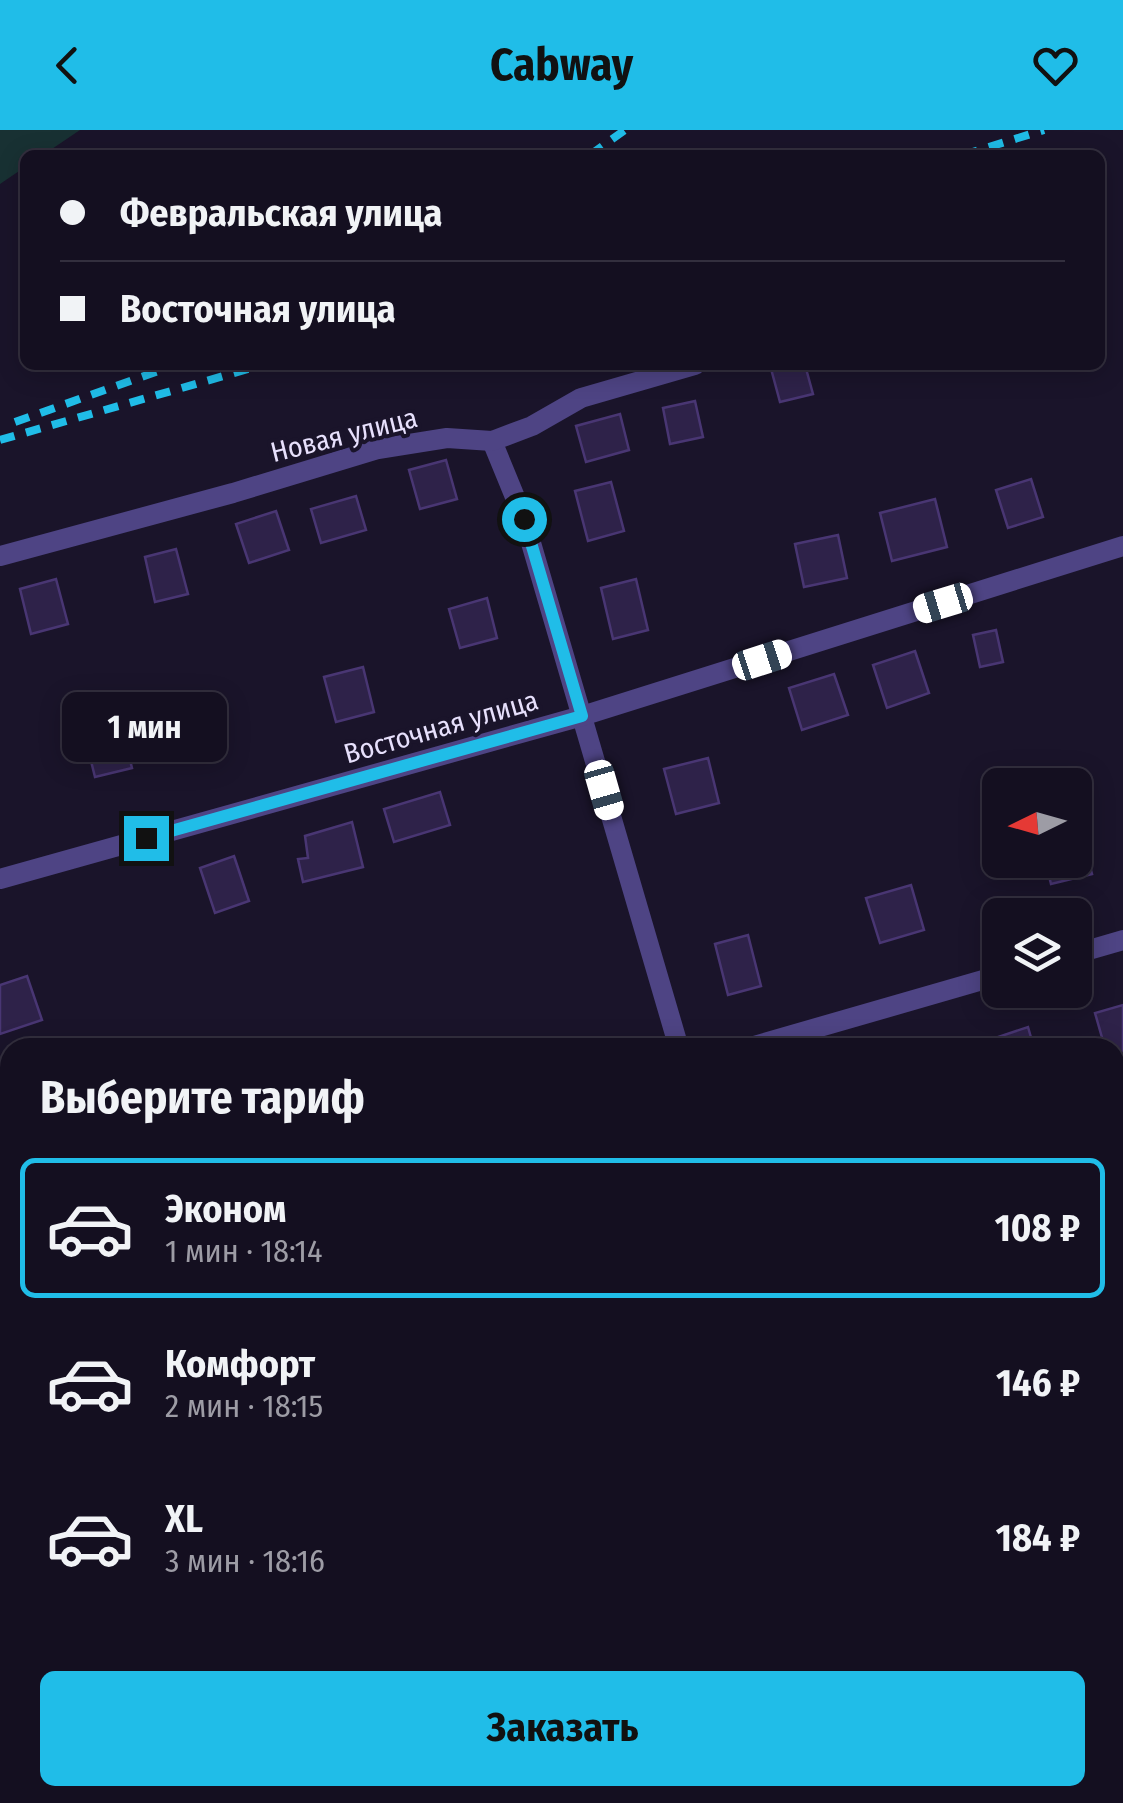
<!DOCTYPE html>
<html lang="ru">
<meta charset="utf-8">
<style>
body{margin:0;font-family:"Fira Sans Condensed",sans-serif;background:#1d1829;color:#f1f3f6;height:100vh;display:flex;flex-direction:column;font-size:38px;white-space:nowrap}
*{box-sizing:border-box;margin:0}
p{font-size:32px;color:#9d9ca5}
.icon{flex:none;width:55px;height:55px;fill:none;stroke:currentColor;stroke-width:2;stroke-linecap:round;stroke-linejoin:round}
.map{position:relative;flex:1;overflow:hidden}
.drawer{position:absolute;left:0px;top:908px;width:1125px;height:768px;display:flex;flex-direction:column;background:#140f20;border-radius:30px 30px 0 0;box-shadow:0 5px 25px #0003,0 0 0 2px #332f3e}
.drawer>*{flex:none}
.top-card{position:absolute;left:20px;top:20px;width:1085px;height:220px;border-radius:15px;box-shadow:0 5px 25px #0003,0 0 0 2px #332f3e;display:grid;align-content:center;height:220px;padding:0 40px;background:#140f20}
.needle{width:65px;rotate:265deg}
.fabs{position:absolute;left:982px;top:638px;display:grid;gap:20px}
.fabs a{display:grid;place-items:center;width:110px;height:110px;border-radius:15px;background:#140f20;box-shadow:0 5px 25px #0003,0 0 0 2px #332f3e;font-size:50px}
.end{position:absolute;width:45px;height:45px;margin:-22px;border:12px solid #20bde8;background:#111;box-shadow:0 0 0 5px #111}
.from{border-radius:50%}
.bubble{position:absolute;height:70px;border-radius:15px;background:#140f20;box-shadow:0 5px 25px #0003,0 0 0 2px #332f3e;font-size:32px;font-weight:700;line-height:70px;text-align:center}
.car{position:absolute;width:30px;height:60px;margin:-30px -15px;border-radius:12px;box-shadow:0 0 8px 2px #0007;background:linear-gradient(#fff 24%,#345 0 40%,#fff 0 76%,#345 0 86%,#fff 0)}
.top-card b{display:flex;align-items:center;gap:35px;height:95px;font-size:38px}
.top-card b+b{border-top:2px solid #332f3e}
.top-card i{width:25px;height:25px;background:#f1f3f6}
ul{padding:0;list-style:none}
li{display:flex;align-items:center;gap:30px;height:140px;margin:0 20px 15px;padding:0 20px;border:5px solid transparent;border-radius:15px}
li div{flex:1}
li b{display:block;font-size:38px}
li em{font-style:normal;font-weight:700}
li.selected{border-color:#20bde8}
li>.icon{width:90px;height:90px;stroke-width:1.5}
h2{padding:0 40px;font-size:45px;line-height:120px}
.cta{display:flex;gap:20px;margin-top:auto;padding:20px 40px}
.cta a{flex:1;height:115px;border-radius:15px;background:#20bde8;color:#111;font-size:40px;font-weight:700;line-height:115px;text-align:center}
header{display:flex;justify-content:space-between;align-items:center;height:130px;padding:0 40px;background:#20bde8;color:#111;font-size:45px;font-weight:700}
.map>svg:first-child{display:block}
.green{fill:#183133}
.building{fill:#2e2249;stroke:#493673;stroke-width:2.5}
.lines{fill:none;stroke-linecap:round;stroke-linejoin:round}
.street{stroke:#4e4484;stroke-width:20}
.secondary{stroke:#9181f2;stroke-width:20}
.rail{stroke:#20bde8;stroke-width:8;stroke-dasharray:15 12;stroke-linecap:butt}
.route{stroke:#20bde8;stroke-width:12}
.labels{text-anchor:middle;dominant-baseline:central;stroke-width:8;stroke-linejoin:round;paint-order:stroke}
.street-label{font-size:28px;fill:#e7e0fc;stroke:#1a142a}
</style>
<header><svg class="icon" aria-label="back" viewBox="0 0 24 24"><path d="M15 5l-7 7 7 7"/></svg>Cabway<svg class="icon" aria-label="heart" viewBox="0 0 24 24"><path d="M12 20l-8-8c-3-5 5-10 8-4 3-6 11-1 8 4z"/></svg></header>
<div class="map">
<svg width="1123" height="1673" viewBox="0 0 1123 1673">
<rect width="100%" height="100%" fill="#1a142a"/>
<polygon class="green" points="0,0 80,0 43,25 25,25 25,37 0,54"/>
<g class="building">
<polygon points="770,235 805,235 813,264 780,272"/>
<polygon points="695,271 703,307 670,314 663,278"/>
<polygon points="620,284 629,320 586,332 576,296"/>
<polygon points="446,330 457,369 420,379 409,340"/>
<polygon points="1031,349 1043,387 1008,398 996,360"/>
<polygon points="611,352 624,401 588,411 575,361"/>
<polygon points="356,366 366,400 321,413 311,379"/>
<polygon points="935,369 947,417 892,431 880,383"/>
<polygon points="276,381 289,420 249,433 236,394"/>
<polygon points="838,405 847,448 804,457 795,414"/>
<polygon points="176,419 188,464 155,472 145,427"/>
<polygon points="56,449 68,494 31,504 20,459"/>
<polygon points="636,449 648,500 613,509 601,458"/>
<polygon points="487,468 497,508 460,518 449,479"/>
<polygon points="996,500 1003,532 980,537 973,505"/>
<polygon points="915,521 929,563 887,578 873,535"/>
<polygon points="363,537 374,582 336,592 324,547"/>
<polygon points="834,544 848,585 802,600 789,558"/>
<polygon points="196,578 209,619 180,628 174,609 161,613 154,592"/>
<polygon points="122,598 132,638 95,647 85,607"/>
<polygon points="708,628 719,673 676,684 664,639"/>
<polygon points="440,662 450,695 394,712 384,679"/>
<polygon points="352,692 363,737 303,752 298,729 308,728 305,706"/>
<polygon points="1079,697 1092,744 1051,754 1045,730 1075,730 1075,698"/>
<polygon points="234,726 249,771 215,783 200,738"/>
<polygon points="911,755 924,800 880,813 866,768"/>
<polygon points="748,805 761,856 728,865 715,814"/>
<polygon points="27,846 42,890 0,904 0,855"/>
<polygon points="1123,875 1123,921 1115,924 1115,918 1105,918 1095,883"/>
<polygon points="1028,897 1034,918 998,918 995,908"/>
<polygon points="3,1036 10,1058 10,1074 0,1077 0,1037"/>
<polygon points="10,1173 10,1245 0,1212 0,1176"/>
<polygon points="1123,1218 1123,1270 1115,1273 1115,1221"/>
<polygon points="98,1665 163,1665 165,1673 101,1673"/>
<polygon points="467,1665 650,1665 652,1673 439,1673"/>
<polygon points="828,1665 855,1665 858,1673 802,1673"/>
</g>
<g class="lines">
<g class="street">
<polyline points="492,311 524,389 679,918"/>
<polyline points="0,426 233,363 378,319 447,308 492,311 532,296 581,268 695,235"/>
<polyline points="0,749 582,586 1123,416"/>
<polyline points="1075,824 1123,810"/>
<polyline points="747,918 1000,845"/>
<polyline points="0,1139 10,1136"/>
<polyline points="1115,1331 1123,1329"/>
<polyline points="0,1537 10,1533"/>
<polyline points="193,1665 196,1673"/>
<polyline points="903,1665 905,1673"/>
<polyline points="311,1673 340,1665"/>
</g>
<g class="secondary">
<polyline points="0,1552 10,1585"/>
<polyline points="34,1665 37,1673"/>
</g>
<g class="rail">
<polyline points="590,25 625,0"/>
<polyline points="963,25 1044,0"/>
<polyline points="15,292 175,235"/>
<polyline points="0,310 262,235"/>
</g>
</g>
<g class="lines">
<polyline class="route" points="146,708 582,586 524,389"/>
</g>
<g class="labels">
<g class="street-label">
<text transform="translate(344 305) rotate(-14)">Новая улица</text>
<text transform="translate(441 597) rotate(-16)">Восточная улица</text>
</g>
</g>
</svg>
<div class="fabs">
<a><svg class="needle" viewBox="-14 -14 28 28"><path d="M0-13l5 13h-10z" fill="#e53935"/><path d="M0 13l5-13h-10z" fill="#9d9ca5"/></svg></a>
<a><svg class="icon" aria-label="layers" viewBox="0 0 24 24"><path d="M12 4l9 5-9 5-9-5zM3 14l9 5 9-5"/></svg></a>
</div>
<i class="end from" style="left:524px;top:389px"></i>
<i class="end" style="left:146px;top:708px"></i>
<div class="bubble" style="left:62px;top:562px;width:165px">1 мин</div>
<i class="car" style="left:943px;top:473px;rotate:253deg"></i>
<i class="car" style="left:762px;top:530px;rotate:72deg"></i>
<i class="car" style="left:604px;top:660px;rotate:164deg"></i>
<div class="top-card">
<b><i class="from"></i>Февральская улица</b>
<b><i></i>Восточная улица</b>
</div>
<section class="drawer">
<h2>Выберите тариф</h2>
<ul>
<li class="selected"><svg class="icon" aria-label="car" viewBox="0 0 24 24"><path d="M5 17H2v-5l4-1 3-4h7l3 4 3 1v5h-3M9 17h6M6 11h13"/><circle cx="7" cy="17" r="2"/><circle cx="17" cy="17" r="2"/></svg><div><b>Эконом</b><p>1 мин · 18:14</p></div><em>108 ₽</em></li>
<li><svg class="icon" aria-label="car" viewBox="0 0 24 24"><path d="M5 17H2v-5l4-1 3-4h7l3 4 3 1v5h-3M9 17h6M6 11h13"/><circle cx="7" cy="17" r="2"/><circle cx="17" cy="17" r="2"/></svg><div><b>Комфорт</b><p>2 мин · 18:15</p></div><em>146 ₽</em></li>
<li><svg class="icon" aria-label="car" viewBox="0 0 24 24"><path d="M5 17H2v-5l4-1 3-4h7l3 4 3 1v5h-3M9 17h6M6 11h13"/><circle cx="7" cy="17" r="2"/><circle cx="17" cy="17" r="2"/></svg><div><b>XL</b><p>3 мин · 18:16</p></div><em>184 ₽</em></li>
</ul>
<div class="cta"><a>Заказать</a></div>
</section>
</div>
